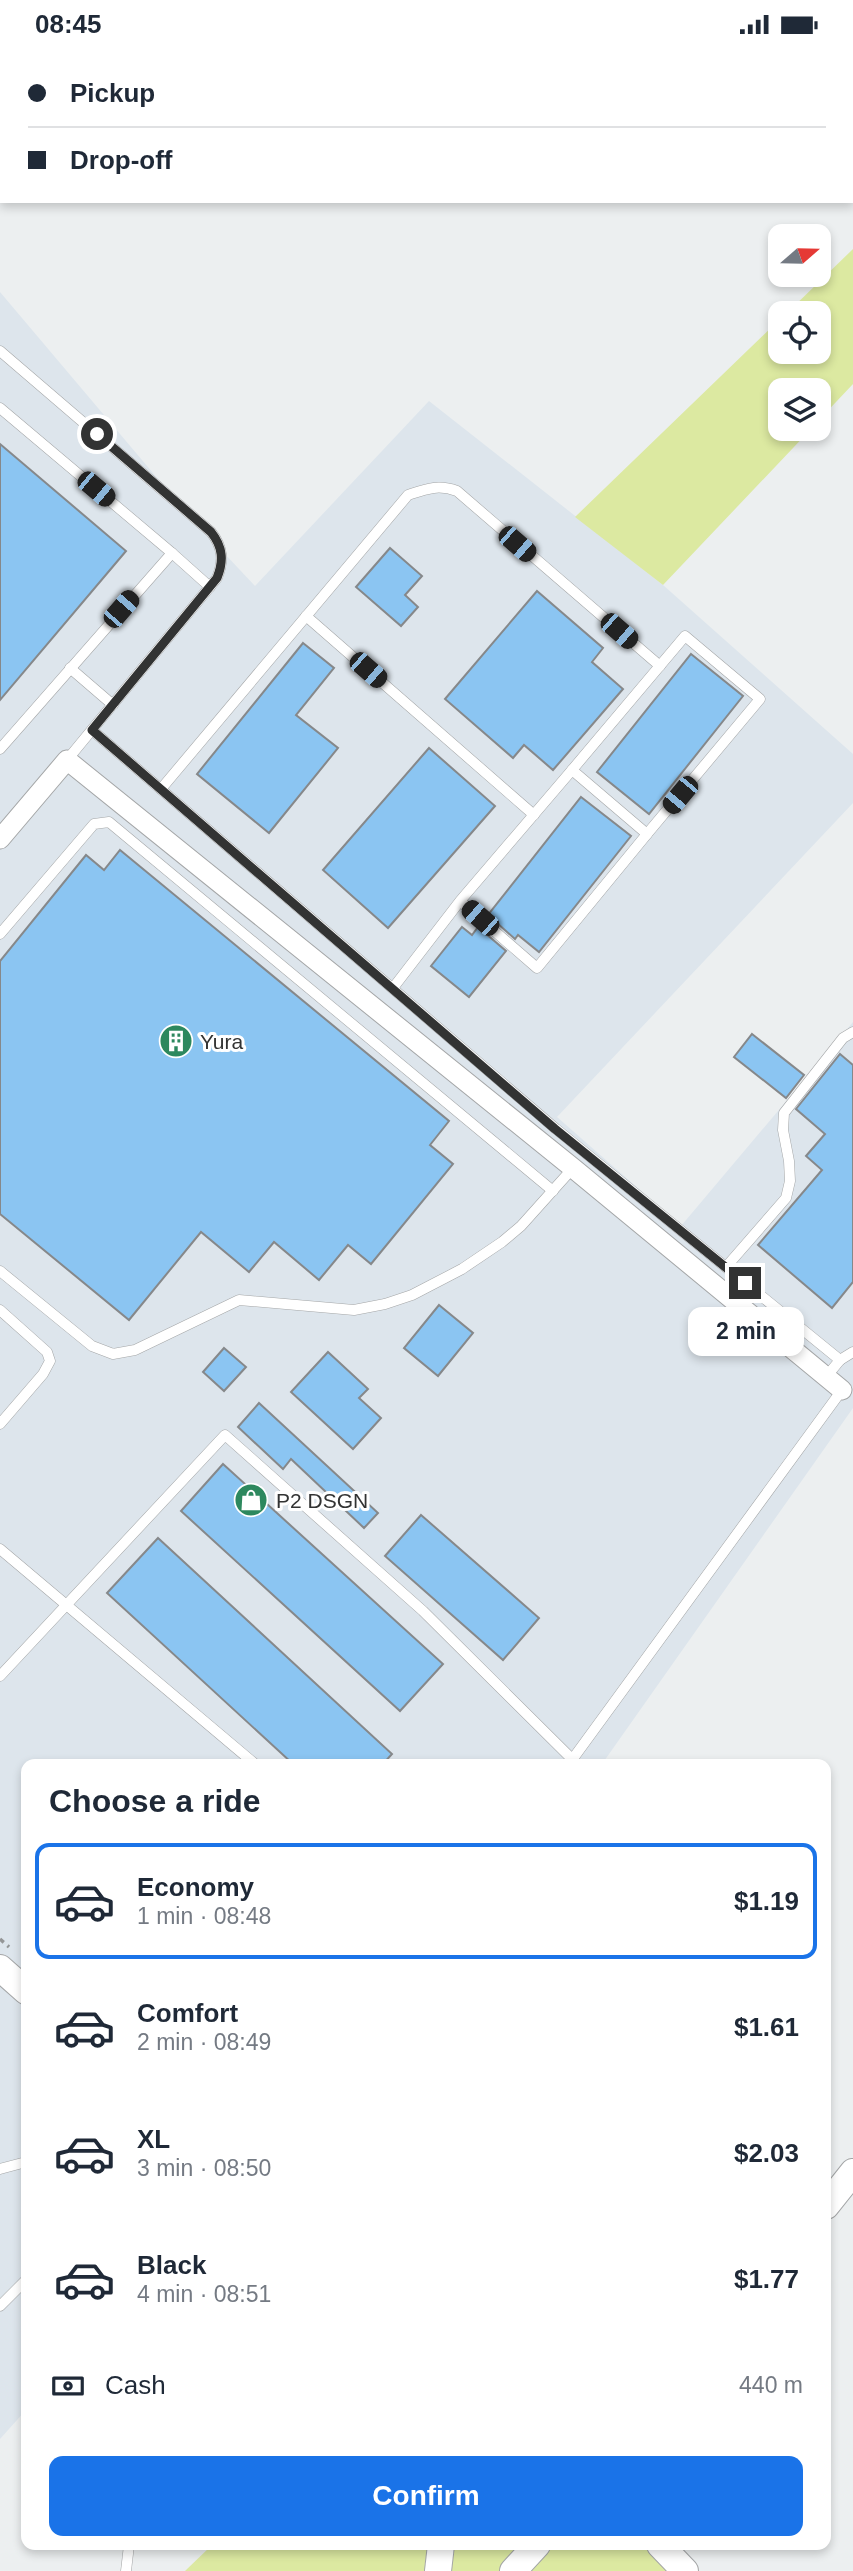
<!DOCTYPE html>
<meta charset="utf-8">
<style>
body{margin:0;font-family:Arial,sans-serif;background:#f2f2f3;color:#1f2937;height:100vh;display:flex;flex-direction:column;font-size:26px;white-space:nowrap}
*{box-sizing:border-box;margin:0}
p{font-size:23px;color:#747a83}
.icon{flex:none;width:38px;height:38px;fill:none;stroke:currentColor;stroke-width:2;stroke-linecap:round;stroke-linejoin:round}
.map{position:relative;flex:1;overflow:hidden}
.details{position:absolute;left:21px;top:1710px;width:810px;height:791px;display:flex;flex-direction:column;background:#fff;border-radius:14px;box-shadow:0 4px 10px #0003}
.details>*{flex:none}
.banner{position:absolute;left:0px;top:0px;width:854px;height:154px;box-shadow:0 4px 10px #0003;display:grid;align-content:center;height:154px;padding:0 28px;background:#fff}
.needle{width:46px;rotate:70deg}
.buttons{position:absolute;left:768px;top:175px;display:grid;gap:14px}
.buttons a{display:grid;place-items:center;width:63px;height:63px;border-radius:14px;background:#fff;box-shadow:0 4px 10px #0003;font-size:35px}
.end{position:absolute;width:32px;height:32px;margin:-16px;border:9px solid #323333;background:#fff;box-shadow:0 0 0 4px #fff}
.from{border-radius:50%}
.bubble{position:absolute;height:49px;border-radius:14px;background:#fff;box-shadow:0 4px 10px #0003;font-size:23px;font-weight:700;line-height:49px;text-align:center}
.car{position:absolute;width:21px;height:42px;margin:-21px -10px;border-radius:9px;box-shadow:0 0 5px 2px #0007;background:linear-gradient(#222 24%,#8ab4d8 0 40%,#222 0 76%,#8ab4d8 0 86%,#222 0)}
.banner b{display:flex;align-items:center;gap:24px;height:66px;font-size:26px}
.banner b+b{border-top:2px solid #e0e1e3}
.banner i{width:18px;height:18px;background:#1f2937}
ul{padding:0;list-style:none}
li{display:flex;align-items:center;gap:21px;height:116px;margin:0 14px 10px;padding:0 14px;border:4px solid transparent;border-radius:14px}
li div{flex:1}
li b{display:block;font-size:26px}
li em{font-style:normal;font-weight:700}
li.selected{border-color:#1a73e8}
li>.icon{width:63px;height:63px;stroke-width:1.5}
h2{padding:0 28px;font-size:32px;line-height:84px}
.pay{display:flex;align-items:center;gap:18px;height:77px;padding:0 28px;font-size:26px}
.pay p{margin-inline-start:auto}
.action{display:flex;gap:14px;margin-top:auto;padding:14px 28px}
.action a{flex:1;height:80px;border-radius:14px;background:#1a73e8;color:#fff;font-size:28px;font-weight:700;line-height:80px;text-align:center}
.status{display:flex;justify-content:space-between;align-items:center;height:49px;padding:0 35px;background:#fff;direction:ltr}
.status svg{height:19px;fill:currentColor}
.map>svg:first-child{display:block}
.built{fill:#dde5ec}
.green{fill:#dce9a1}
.building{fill:#8bc5f2;stroke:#86888a;stroke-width:2}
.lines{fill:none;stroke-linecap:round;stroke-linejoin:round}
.lane-casing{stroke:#a4a6a7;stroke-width:11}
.street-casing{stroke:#a4a6a7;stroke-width:21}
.secondary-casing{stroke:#a4a6a7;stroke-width:28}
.path{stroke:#949697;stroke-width:3.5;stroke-dasharray:5 5;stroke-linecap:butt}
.lane{stroke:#fff;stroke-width:10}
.street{stroke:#fff;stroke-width:19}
.secondary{stroke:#fff;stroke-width:26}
.route{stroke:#323333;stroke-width:9}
.labels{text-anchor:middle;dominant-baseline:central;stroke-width:6;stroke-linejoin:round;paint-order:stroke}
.poi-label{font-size:21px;fill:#323333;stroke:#fff;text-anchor:start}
</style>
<div class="status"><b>08:45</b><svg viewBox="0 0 49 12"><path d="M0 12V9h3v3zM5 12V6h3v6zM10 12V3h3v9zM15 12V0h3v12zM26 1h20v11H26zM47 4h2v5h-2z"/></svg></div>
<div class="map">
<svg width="853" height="2522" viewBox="0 0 853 2522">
<rect width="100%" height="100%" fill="#eceff0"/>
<polygon class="built" points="0,243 191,469 255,537 429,352 663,536 853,705 853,754 557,1068 681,1177 853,973 853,1359 602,1715 26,1715 26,2361 0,2390"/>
<g class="green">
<polygon points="853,200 853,335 819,371 819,341 780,341 780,380 811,380 663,536 575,468 780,270 780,303 819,303 819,264 787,264"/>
<polygon points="212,2496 532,2496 509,2522 185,2522"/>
<polygon points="544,2496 660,2496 685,2522 518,2522"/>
</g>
<g class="building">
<polygon points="0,395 126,502 0,651"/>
<polygon points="390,499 422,527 405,546 418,558 401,577 356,538"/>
<polygon points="537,542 603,599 592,613 623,640 553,721 524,696 513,709 445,650"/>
<polygon points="303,594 334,619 296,666 338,699 269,784 197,725"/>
<polygon points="691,605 743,647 649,765 597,723"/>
<polygon points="429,699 495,757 388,879 323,821"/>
<polygon points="581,748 631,787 539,903 518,886 515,890 488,866"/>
<polygon points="120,801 449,1072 430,1096 453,1115 371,1215 348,1196 319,1231 274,1193 249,1223 201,1183 129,1271 0,1165 0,912 86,806 104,821"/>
<polygon points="462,878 472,886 478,878 506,902 469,948 431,917"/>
<polygon points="752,985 804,1026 786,1049 734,1008"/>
<polygon points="840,1005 853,1016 853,1233 832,1259 758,1196 822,1121 806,1107 825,1085 796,1060"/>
<polygon points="439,1256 473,1284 438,1327 404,1299"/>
<polygon points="224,1299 246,1318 224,1342 203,1323"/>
<polygon points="328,1303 368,1340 359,1349 381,1369 353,1400 291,1343"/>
<polygon points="259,1354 378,1464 364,1479 291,1410 283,1420 238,1378"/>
<polygon points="223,1415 443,1615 400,1662 181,1462"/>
<polygon points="421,1466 539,1569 503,1611 385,1507"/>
<polygon points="158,1489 392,1705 383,1715 293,1715 107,1544"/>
</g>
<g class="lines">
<defs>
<g id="lane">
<path d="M0 302 211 483C223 498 224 512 217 529L67 711"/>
<polyline points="0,359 172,504 0,700"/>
<polyline points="172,504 210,538"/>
<polyline points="306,567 534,766"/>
<polyline points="70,619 113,656"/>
<polyline points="92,681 556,1080 840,1311 826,1328"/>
<polyline points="572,721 685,587 760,650 647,785"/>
<path d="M161 740 408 446C426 440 438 435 457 442L660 617"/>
<polyline points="0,885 94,775 109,773 553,1142"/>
<polyline points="393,939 460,852 537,919 647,785 572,721 460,852"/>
<polyline points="726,1218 786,1149 790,1132 789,1112 783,1081 784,1064 843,989 853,983"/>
<polyline points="0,1222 92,1297 113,1305 135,1301 239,1251 354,1261 385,1255 412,1246 462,1220 502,1193 521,1177 573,1119"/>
<polyline points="0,1261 47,1303 50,1312 43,1325 0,1375"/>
<polyline points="840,1311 853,1303"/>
<polyline points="0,1500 255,1715"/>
<polyline points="0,1627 225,1386 423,1562 572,1710"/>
<polyline points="569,1715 842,1341"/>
<polyline points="0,2120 26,2113"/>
<polyline points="0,2257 26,2231"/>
<polyline points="126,2522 129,2496"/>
</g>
<polyline id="street" points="0,790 67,711 573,1119 842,1341"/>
<g id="secondary">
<polyline points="0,1919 26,1942"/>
<polyline points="826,2157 853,2123"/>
<polyline points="660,2496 685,2522"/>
<polyline points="438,2522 441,2496"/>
<polyline points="513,2522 537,2496"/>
</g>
</defs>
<use href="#lane" class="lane-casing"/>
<use href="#street" class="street-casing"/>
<use href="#secondary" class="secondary-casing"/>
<polyline class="path" points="0,1890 9,1898"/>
<use href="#lane" class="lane"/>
<use href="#street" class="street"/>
<use href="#secondary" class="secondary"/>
</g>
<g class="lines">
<path class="route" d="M97 385 211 483C223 498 224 512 217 529L92 681 555 1080 745 1234"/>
</g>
<defs>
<symbol id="building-disc" viewBox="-11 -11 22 22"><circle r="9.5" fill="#2d885e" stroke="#fff"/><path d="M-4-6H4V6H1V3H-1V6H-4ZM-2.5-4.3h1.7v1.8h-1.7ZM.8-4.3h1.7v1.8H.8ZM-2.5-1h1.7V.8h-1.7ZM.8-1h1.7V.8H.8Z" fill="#fff"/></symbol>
<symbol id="shop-disc" viewBox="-11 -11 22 22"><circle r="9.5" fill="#2d885e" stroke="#fff"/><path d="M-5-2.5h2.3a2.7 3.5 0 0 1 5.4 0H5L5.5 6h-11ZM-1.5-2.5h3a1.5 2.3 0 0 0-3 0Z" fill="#fff"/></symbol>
</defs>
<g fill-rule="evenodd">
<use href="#building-disc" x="157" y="973" width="38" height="38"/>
<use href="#shop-disc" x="232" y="1432" width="38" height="38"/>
</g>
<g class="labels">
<g class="poi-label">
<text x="200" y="992">Yura</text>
<text x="276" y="1451">P2 DSGN</text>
</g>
</g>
</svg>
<div class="buttons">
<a><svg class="needle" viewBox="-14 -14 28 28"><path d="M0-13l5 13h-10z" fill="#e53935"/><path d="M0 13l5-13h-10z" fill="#747a83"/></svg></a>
<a><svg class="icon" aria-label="locate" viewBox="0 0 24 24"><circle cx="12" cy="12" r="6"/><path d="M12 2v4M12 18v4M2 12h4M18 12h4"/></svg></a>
<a><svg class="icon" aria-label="layers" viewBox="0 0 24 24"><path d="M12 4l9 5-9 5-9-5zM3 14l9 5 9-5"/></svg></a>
</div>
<i class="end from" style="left:97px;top:385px"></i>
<i class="end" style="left:745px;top:1234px"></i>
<div class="bubble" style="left:688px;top:1258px;width:116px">2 min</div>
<i class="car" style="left:96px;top:440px;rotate:130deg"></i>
<i class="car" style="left:517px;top:495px;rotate:131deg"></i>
<i class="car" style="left:121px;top:560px;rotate:41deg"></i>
<i class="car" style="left:619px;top:582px;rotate:131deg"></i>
<i class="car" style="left:368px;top:621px;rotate:131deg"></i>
<i class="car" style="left:680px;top:746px;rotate:220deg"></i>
<i class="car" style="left:480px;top:869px;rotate:311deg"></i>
<div class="banner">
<b><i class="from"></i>Pickup</b>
<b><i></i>Drop-off</b>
</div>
<section class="details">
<h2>Choose a ride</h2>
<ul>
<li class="selected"><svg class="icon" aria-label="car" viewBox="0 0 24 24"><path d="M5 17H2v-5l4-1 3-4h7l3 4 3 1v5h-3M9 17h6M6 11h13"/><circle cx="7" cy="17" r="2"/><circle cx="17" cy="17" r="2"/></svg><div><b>Economy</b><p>1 min · 08:48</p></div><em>$1.19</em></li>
<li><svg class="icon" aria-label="car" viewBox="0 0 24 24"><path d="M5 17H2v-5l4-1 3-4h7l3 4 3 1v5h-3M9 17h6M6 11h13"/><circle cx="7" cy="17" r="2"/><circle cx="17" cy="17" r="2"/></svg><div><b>Comfort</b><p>2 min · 08:49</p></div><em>$1.61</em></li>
<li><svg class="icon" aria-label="car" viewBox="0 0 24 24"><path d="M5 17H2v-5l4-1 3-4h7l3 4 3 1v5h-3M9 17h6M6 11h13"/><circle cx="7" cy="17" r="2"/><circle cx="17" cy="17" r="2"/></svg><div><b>XL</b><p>3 min · 08:50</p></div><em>$2.03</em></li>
<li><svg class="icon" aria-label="car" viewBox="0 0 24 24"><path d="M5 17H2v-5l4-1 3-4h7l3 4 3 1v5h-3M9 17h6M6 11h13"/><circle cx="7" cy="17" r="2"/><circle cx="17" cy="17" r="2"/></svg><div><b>Black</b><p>4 min · 08:51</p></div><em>$1.77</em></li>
</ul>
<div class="pay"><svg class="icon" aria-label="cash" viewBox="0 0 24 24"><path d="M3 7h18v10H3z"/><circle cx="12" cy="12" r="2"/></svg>Cash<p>440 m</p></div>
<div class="action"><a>Confirm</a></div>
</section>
</div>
